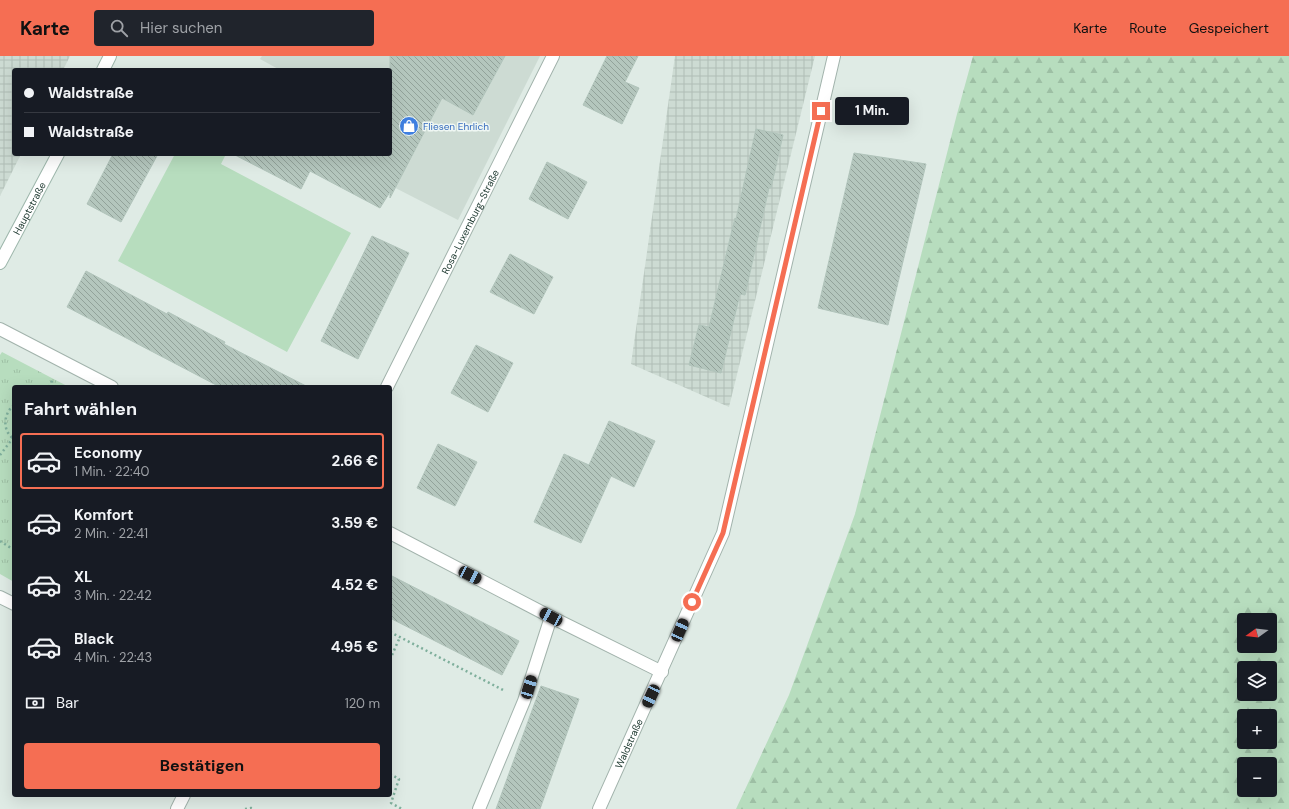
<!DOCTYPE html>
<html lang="de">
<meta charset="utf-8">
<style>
body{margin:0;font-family:"DM Sans",sans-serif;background:#20242c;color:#f1f3f6;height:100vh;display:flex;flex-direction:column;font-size:15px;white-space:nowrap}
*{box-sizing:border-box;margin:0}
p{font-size:13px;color:#9ea1a6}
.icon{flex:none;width:22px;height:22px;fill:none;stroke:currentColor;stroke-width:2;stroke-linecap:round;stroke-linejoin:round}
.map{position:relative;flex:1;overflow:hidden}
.side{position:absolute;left:12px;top:329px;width:380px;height:412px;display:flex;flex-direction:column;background:#171b24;border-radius:4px;box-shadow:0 4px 16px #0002}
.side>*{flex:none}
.top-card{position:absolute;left:12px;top:12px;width:380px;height:88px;border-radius:4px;box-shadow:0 4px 16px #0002;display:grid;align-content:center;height:88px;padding:0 12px;background:#171b24}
.needle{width:26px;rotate:255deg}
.buttons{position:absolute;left:1237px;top:557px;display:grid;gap:8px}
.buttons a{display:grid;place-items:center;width:40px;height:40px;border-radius:4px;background:#171b24;box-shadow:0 4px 16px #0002;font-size:20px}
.end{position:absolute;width:18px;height:18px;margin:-9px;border:5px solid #f56e53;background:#fff;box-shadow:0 0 0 2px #fff}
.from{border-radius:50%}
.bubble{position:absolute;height:28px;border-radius:4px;background:#171b24;box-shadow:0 4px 16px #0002;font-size:13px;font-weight:700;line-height:28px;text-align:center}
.car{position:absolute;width:12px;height:24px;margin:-12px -6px;border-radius:5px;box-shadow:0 0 3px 1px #0007;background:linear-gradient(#222 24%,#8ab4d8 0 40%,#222 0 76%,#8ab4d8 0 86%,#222 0)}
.top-card b{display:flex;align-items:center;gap:14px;height:38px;font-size:15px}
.top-card b+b{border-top:1px solid #363941}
.top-card i{width:10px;height:10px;background:#f1f3f6}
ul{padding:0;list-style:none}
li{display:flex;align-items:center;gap:12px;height:56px;margin:0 8px 6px;padding:0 4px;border:2px solid transparent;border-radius:4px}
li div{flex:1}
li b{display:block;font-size:15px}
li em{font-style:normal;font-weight:700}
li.active{border-color:#f56e53}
li>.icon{width:36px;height:36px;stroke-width:1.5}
h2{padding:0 12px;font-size:18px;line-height:48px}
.pay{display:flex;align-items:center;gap:10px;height:44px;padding:0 12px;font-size:15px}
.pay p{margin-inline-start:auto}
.primary-button{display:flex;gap:8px;margin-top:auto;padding:8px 12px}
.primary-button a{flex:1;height:46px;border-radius:4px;background:#f56e53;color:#111;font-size:16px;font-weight:700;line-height:46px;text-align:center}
header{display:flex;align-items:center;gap:24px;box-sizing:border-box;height:56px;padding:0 20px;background:#f56e53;color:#111}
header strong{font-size:19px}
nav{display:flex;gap:22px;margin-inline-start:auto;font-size:14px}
.search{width:280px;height:36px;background:#20242c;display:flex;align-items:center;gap:10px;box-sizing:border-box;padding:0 14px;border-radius:4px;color:#9ea1a6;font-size:15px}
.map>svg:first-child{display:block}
.built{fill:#cddbd3}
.industrial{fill:url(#industrial-grid)}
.grass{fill:url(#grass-tufts)}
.forest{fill:url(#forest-firs);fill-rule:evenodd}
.garden{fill:#b7ddbe}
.building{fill:url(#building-back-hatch);stroke:#b1c4bb}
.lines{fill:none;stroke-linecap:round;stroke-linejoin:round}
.lane-casing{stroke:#a2b3ac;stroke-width:14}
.street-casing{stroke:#a2b3ac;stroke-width:14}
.secondary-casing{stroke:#9eb7ac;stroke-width:14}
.path{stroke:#7faf9c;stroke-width:2.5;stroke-dasharray:2 3;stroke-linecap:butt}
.lane{stroke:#fff;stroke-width:12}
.street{stroke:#fff;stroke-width:12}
.secondary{stroke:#fff;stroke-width:12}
.route{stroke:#f56e53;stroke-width:5}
.labels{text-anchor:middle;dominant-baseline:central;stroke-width:3;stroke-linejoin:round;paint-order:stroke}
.shop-label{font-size:10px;fill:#366cbe;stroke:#eff7f3;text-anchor:start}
.street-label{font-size:10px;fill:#203b32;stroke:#eff7f3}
</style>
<header>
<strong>Karte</strong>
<div class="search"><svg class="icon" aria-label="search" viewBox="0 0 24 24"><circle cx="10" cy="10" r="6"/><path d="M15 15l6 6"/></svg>Hier suchen</div>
<nav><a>Karte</a><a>Route</a><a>Gespeichert</a></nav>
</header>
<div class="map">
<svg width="1289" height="753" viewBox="0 0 1289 753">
<defs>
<pattern id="industrial-grid" width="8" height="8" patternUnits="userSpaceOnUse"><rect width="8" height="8" fill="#cddbd3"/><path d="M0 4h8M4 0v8" fill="none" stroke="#b0bdb6"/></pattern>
<pattern id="grass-tufts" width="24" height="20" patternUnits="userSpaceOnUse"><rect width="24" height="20" fill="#b7ddbe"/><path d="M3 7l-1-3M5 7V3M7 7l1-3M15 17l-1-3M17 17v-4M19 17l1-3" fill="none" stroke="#9dbfa4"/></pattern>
<pattern id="forest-firs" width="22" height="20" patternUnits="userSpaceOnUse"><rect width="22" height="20" fill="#b7ddbe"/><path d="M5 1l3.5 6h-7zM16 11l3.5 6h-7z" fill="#9dbfa4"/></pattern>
<pattern id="building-back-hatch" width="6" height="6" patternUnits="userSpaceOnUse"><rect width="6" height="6" fill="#b4c6bd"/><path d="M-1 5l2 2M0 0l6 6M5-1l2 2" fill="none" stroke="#92a29a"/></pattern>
</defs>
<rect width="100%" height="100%" fill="#dfebe5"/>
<polygon class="built" points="262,0 540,0 458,164 329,98 390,98 390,14 280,14 260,3"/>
<g class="industrial">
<polygon points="0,0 70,0 63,14 14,14 14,98 21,98 0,140"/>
<polygon points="675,0 815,0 729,351 631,308"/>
</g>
<polygon class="grass" points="2,296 69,331 14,331 14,526 0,518 0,299"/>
<path class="forest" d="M973 0H1289V753H736L789 639 855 458 957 58ZM1244 564H1270V590H1244ZM1244 612H1270V638H1244ZM1244 660H1270V686H1244ZM1244 708H1270V734H1244Z"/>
<polygon class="garden" points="175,98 226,98 221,108 351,177 287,296 118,205"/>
<g class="building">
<polygon points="390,0 505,0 473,59 442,42 390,142 390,136 380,152 310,115 301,133 233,98 390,98"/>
<polygon points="607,0 638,0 625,26 639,32 622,68 583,49"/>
<polygon points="756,73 783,79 771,132 769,132 745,239 740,238 721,317 689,309 699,269 709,271 732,174 735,162 736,163"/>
<polygon points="854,97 926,108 888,269 818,252"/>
<polygon points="113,98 158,98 121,166 87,148"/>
<polygon points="547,106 587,126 568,163 529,143"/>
<polygon points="372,180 409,197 358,303 321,285"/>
<polygon points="510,198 553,221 534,258 490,236"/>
<polygon points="86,215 167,258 168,256 225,286 224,288 308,331 220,331 67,251"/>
<polygon points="476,289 513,307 488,356 451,337"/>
<polygon points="609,365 655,385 634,431 611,420 581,487 534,466 564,398 589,409"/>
<polygon points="438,388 477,406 455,450 417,432"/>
<polygon points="390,519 519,585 502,619 390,562"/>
<polygon points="541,630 579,643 540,753 496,753"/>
</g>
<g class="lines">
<defs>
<polyline id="lane" points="479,753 524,645 551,561"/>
<g id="street">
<polyline points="0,273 112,331"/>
<path id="s1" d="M387 331 553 0"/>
<polyline points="390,477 551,561 662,616"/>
<polyline points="0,541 14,548"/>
<polyline points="177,753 184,739"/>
<path id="s2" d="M599 753 723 477 834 0"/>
</g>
<g id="secondary">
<polyline points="103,14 110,0"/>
<path id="s3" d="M0 207 58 98"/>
</g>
</defs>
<use href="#lane" class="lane-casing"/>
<use href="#street" class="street-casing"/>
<use href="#secondary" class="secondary-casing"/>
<g class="path">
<polyline points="49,331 53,323"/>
<path d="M14 349C3 358 2 375 14 383"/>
<polyline points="0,399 13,382"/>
<polyline points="0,485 14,494"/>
<polyline points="390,576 505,635"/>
<polyline points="392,599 400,581"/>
<polyline points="390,718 399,723 391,747 402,753"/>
<polyline points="245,753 251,752 254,753"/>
</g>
<use href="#lane" class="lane"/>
<use href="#street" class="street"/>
<use href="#secondary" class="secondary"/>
</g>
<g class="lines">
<polyline class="route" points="692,546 723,477 821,55"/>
</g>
<defs>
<symbol id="shop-disc" viewBox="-11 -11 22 22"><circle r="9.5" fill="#3f7fe0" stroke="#eff7f3"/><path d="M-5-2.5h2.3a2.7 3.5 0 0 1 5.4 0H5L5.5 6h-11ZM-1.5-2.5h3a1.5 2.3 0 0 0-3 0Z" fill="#fff"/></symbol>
</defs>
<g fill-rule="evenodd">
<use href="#shop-disc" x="398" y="59" width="22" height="22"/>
</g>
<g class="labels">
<g class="shop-label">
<text x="423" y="70">Fliesen Ehrlich</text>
</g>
<g class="street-label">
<text stroke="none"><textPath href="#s3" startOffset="62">Hauptstraße</textPath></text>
<text stroke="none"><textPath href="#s1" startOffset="185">Rosa-Luxemburg-Straße</textPath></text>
<text stroke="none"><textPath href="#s2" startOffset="72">Waldstraße</textPath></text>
</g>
</g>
</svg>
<div class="buttons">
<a><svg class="needle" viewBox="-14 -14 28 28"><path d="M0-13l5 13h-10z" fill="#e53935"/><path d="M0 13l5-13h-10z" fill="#9ea1a6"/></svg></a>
<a><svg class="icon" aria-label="layers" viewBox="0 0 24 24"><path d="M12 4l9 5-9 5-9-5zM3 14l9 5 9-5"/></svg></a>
<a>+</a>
<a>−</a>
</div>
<i class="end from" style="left:692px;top:546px"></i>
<i class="end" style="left:821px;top:55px"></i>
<div class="bubble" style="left:835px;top:41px;width:74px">1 Min.</div>
<i class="car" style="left:470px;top:519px;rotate:117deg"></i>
<i class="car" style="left:551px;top:561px;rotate:298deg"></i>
<i class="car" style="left:680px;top:574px;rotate:24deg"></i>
<i class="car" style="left:529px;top:631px;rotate:17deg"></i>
<i class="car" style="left:651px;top:640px;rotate:205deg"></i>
<div class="top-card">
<b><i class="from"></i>Waldstraße</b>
<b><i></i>Waldstraße</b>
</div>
<section class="side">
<h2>Fahrt wählen</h2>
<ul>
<li class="active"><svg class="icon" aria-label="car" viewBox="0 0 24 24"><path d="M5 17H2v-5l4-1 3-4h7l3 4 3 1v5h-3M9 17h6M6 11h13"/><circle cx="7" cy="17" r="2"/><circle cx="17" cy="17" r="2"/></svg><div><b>Economy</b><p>1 Min. · 22:40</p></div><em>2.66 €</em></li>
<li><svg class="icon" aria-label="car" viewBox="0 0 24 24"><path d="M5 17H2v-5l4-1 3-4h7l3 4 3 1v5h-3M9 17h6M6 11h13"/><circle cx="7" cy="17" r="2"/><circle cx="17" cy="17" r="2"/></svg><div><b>Komfort</b><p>2 Min. · 22:41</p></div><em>3.59 €</em></li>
<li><svg class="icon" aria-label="car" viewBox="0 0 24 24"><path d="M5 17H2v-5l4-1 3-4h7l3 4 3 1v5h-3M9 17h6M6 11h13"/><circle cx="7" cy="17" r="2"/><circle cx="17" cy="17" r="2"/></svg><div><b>XL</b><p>3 Min. · 22:42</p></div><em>4.52 €</em></li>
<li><svg class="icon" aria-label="car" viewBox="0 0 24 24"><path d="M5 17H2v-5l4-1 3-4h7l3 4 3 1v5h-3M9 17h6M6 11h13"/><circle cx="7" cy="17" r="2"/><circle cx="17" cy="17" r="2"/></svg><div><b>Black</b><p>4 Min. · 22:43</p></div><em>4.95 €</em></li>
</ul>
<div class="pay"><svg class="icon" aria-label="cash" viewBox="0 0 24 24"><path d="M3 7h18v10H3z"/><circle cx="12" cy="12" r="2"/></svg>Bar<p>120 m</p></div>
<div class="primary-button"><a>Bestätigen</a></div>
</section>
</div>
